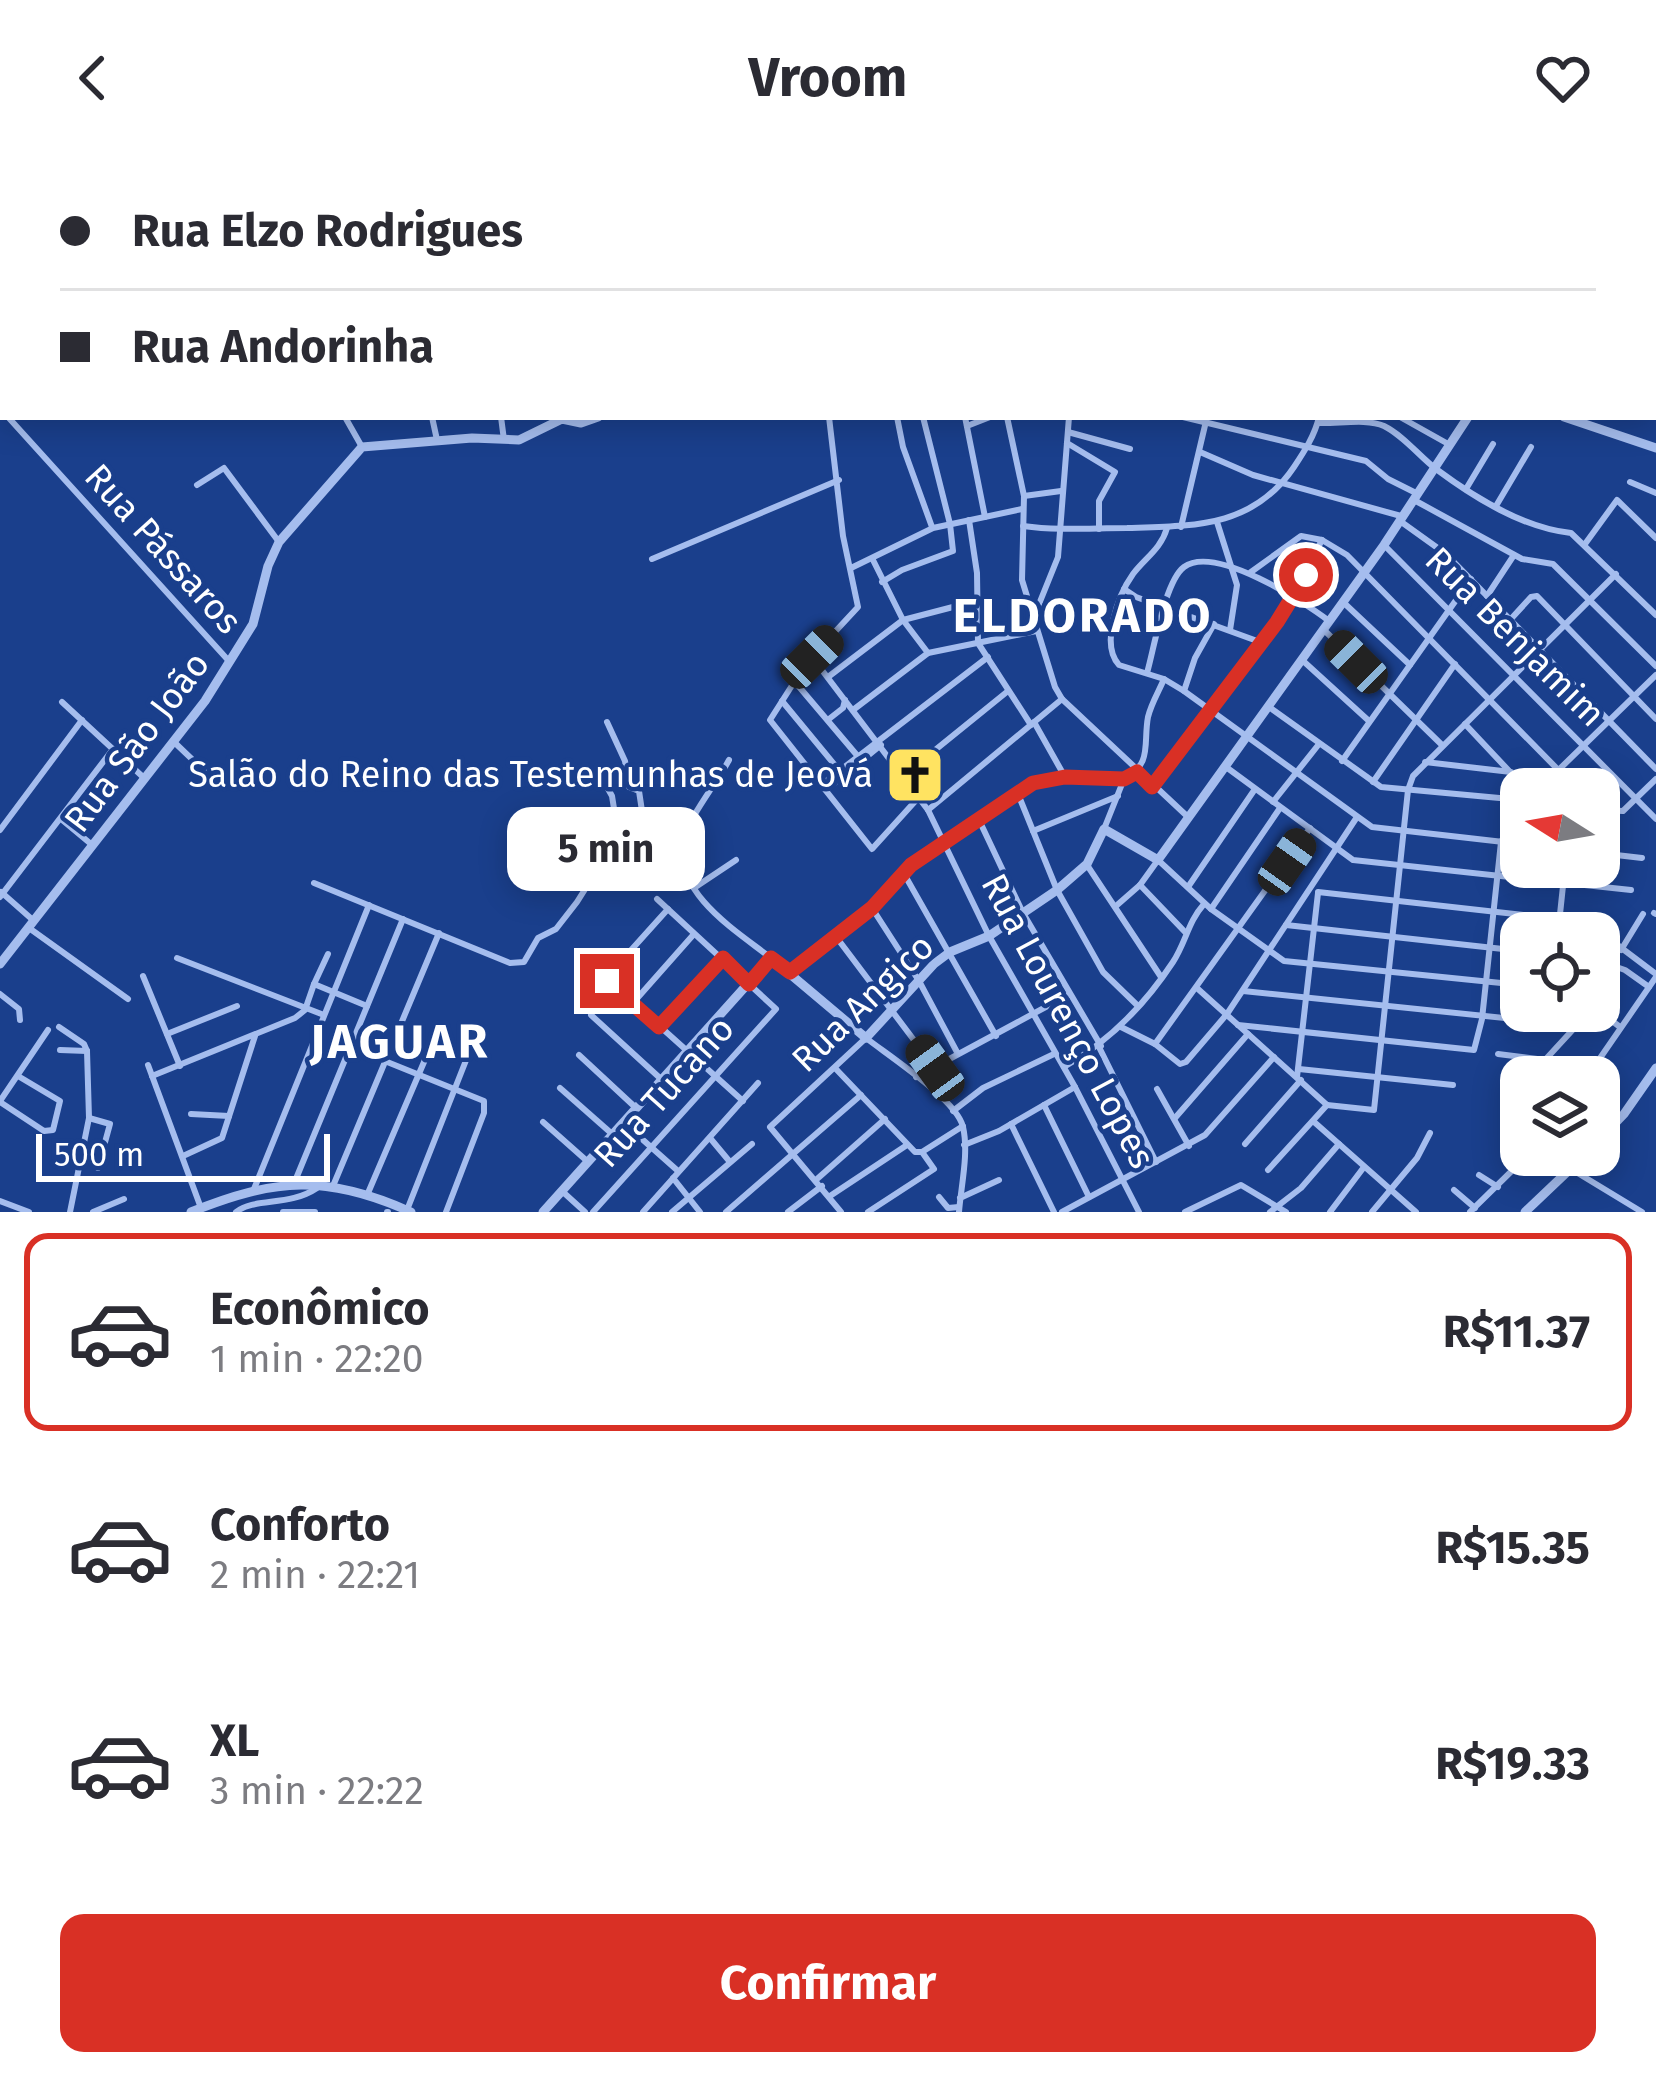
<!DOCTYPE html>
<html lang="pt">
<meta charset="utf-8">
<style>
body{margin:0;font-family:"Fira Sans",sans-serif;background:#f2f2f3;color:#2b2b33;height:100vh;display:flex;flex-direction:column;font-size:45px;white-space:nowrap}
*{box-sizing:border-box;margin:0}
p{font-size:39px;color:#7c7c81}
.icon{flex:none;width:66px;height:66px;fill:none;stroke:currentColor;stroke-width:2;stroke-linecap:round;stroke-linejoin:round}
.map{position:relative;height:1056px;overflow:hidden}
.panel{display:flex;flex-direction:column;background:#fff;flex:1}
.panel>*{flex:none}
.hud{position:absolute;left:0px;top:0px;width:1656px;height:264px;box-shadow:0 6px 30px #0003;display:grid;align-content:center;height:264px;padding:0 60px;background:#fff}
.needle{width:78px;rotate:281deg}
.fabs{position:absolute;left:1500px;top:612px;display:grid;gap:24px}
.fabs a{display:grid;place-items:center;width:120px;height:120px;border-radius:24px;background:#fff;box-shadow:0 6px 30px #0003;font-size:60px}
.scale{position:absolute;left:36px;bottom:30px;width:294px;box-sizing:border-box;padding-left:12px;border:6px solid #fff;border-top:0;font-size:33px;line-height:42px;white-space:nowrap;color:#fff;-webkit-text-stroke:9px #1a3f8c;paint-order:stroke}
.end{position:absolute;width:54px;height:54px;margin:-27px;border:15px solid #d93025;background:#fff;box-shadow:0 0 0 6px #fff}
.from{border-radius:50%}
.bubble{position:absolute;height:84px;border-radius:24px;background:#fff;box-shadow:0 6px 30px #0003;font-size:39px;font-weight:700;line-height:84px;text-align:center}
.car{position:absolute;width:36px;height:72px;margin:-36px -18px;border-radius:15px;box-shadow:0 0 9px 3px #0007;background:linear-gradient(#222 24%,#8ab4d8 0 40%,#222 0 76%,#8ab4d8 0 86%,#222 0)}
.hud b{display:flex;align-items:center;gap:42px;height:114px;font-size:45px}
.hud b+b{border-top:3px solid #e1e1e2}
.hud i{width:30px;height:30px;background:#2b2b33}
ul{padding:21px 0 0;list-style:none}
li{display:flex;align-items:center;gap:36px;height:198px;margin:0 24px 18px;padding:0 36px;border:6px solid transparent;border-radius:24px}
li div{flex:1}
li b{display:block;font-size:45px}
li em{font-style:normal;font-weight:700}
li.on{border-color:#d93025}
li>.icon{width:108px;height:108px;stroke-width:1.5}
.primary-button{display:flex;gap:24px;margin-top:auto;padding:24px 60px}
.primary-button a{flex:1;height:138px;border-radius:24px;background:#d93025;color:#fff;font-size:48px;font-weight:700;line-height:138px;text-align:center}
header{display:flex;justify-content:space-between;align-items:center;height:156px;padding:0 60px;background:#fff;font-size:54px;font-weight:700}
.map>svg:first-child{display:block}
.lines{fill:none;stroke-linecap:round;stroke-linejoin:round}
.minor{stroke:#a5bdee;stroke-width:6}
.tertiary{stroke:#a5bdee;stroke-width:9}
.route{stroke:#d93025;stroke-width:15}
.labels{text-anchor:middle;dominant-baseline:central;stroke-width:9;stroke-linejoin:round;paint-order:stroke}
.street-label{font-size:36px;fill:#fff;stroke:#1a3f8c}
.poi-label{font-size:36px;fill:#fff;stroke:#1a3f8c;text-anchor:end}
.district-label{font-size:48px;font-weight:bold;letter-spacing:3px;fill:#fff;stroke:#1a3f8c}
</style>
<header><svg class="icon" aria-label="back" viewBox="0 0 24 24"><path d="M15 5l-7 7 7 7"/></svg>Vroom<svg class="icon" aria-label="heart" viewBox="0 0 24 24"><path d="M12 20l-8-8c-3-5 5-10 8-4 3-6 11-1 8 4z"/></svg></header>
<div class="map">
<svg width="1656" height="1056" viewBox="0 0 1656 1056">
<rect width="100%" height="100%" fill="#1a3f8c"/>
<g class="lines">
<g class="minor">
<polyline points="665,0 665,3"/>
<polyline points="728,0 729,3"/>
<polyline points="266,3 266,0"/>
<polyline points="430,3 432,0"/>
<polyline points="1560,3 1561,0"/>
<polyline points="0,153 3,156"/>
<polyline points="0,239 3,236"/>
<polyline points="0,252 3,255"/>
<polyline points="8,261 228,504"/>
<polyline points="345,261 362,291"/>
<polyline points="432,261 437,284"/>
<polyline points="501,261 504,284"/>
<polyline points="829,261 843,380 858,451 807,506 770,564 872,693 919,641"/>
<polyline points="897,261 903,291 932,371"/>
<polyline points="965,261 985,361"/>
<polyline points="1007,261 1024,340 1022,424 1055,531 1062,543 1188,661"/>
<polyline points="1183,261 1366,305 1388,323 1416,337"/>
<polyline points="1400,261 1450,289"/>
<path d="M1318 267C1338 268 1367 262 1384 270 1404 280 1419 300 1436 313 1475 342 1523 372 1571 377L1656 459"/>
<polyline points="967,270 990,261"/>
<polyline points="1068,276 1130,293"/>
<polyline points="1067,287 1115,316 1099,345 1099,373"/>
<polyline points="1200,296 1253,319 1401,360"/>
<polyline points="1630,326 1656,337"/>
<polyline points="197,329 224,312 279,386"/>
<polyline points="1466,333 1493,288"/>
<polyline points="1024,340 1061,335"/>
<polyline points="1414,344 1522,403 1553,408 1656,510"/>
<polyline points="1496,350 1531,291"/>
<polyline points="969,364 977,417 978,487 1031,569"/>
<polyline points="1400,365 1446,398 1656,613"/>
<polyline points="1217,366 1237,429 1230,474"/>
<path d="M1023 370C1059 375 1091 372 1127 372 1193 370 1253 372 1294 311 1304 296 1315 279 1319 261"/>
<polyline points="1181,371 1207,261"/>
<path d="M1167 372C1161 393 1145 402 1133 418 1118 439 1100 489 1119 509L1164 523 1184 535 1372 671 1521 688"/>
<polyline points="1585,388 1617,344 1656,382"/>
<polyline points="1384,389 1656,663"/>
<polyline points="652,403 839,324"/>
<polyline points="873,404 903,464 928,497"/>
<polyline points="851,412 933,372 1022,353"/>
<polyline points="1251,416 1301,380 1322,384 1347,399 1577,633"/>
<polyline points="882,426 902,414 953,395 950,368 923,261"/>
<polyline points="1124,433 1136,441 1260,486"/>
<polyline points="1487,440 1514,399"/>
<polyline points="1343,446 1410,509"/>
<polyline points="1033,463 1058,401 1069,261"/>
<polyline points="1510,464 1531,441 1537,440 1656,563"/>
<polyline points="1323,473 1442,589"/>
<polyline points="812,501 928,654 989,780 1075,931 1139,1056"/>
<polyline points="1301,503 1369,565"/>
<path d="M1147 517C1154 493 1165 425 1184 411 1215 388 1304 446 1329 465"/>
<polyline points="828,521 903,464 976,445"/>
<polyline points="795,526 861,604"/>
<polyline points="1184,535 1195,502 1214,468"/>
<polyline points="782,545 843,619"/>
<polyline points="62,546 143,621"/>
<polyline points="1269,551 1381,631 1521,644"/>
<polyline points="853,554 928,497 1036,475"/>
<polyline points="829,563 843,552 845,544"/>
<polyline points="607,566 625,605 629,631 639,635 642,655 624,658 618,670"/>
<polyline points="1034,566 1065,621"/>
<polyline points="1465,568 1526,633"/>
<polyline points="173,585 218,628"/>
<path d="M729 604C717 627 687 663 683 686 674 738 738 776 771 802"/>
<polyline points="1342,605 1471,423"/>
<polyline points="1425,606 1511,616"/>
<polyline points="1226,611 1353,704 1631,734"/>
<polyline points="903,620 1008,535"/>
<polyline points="1373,626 1455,508"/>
<polyline points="821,629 988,501"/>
<polyline points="1152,631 1277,466 1322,384"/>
<polyline points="1539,633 1656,519"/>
<polyline points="826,634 881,589"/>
<polyline points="1018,638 1057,734 1103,816 1138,850"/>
<polyline points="1273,646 1319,588"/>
<polyline points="928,654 1062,543"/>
<polyline points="1599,654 1623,655 1656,623"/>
<polyline points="61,663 91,688"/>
<polyline points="980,666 1023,757 1101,890"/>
<path d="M1104 673 1124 623C1153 608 1143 587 1148 561 1151 548 1159 535 1164 523"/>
<polyline points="0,674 82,564"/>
<polyline points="1033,675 1118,640"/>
<polyline points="1599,697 1642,702"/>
<polyline points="600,708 627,721"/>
<polyline points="1087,709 1161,821"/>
<polyline points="616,716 629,691"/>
<polyline points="903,716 996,880"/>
<polyline points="314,727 510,807 524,806 538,782 556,773 577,746 611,692 616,665 612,640 602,622"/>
<polyline points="1140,729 1185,776"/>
<polyline points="1188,731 1255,633"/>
<polyline points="694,732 736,704"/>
<polyline points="1,736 34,765"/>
<polyline points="1318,736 1587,766 1656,818"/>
<polyline points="0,741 113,593"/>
<polyline points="1116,750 1140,729 1158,704 1211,753 1284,805 1521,829"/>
<polyline points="872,752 919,825 958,898"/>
<polyline points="668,753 606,822 743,945"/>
<polyline points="1211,753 1280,652"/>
<polyline points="1654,757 1656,758"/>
<polyline points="1286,769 1521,795"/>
<polyline points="29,772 128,843"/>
<polyline points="1558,777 1565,711"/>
<polyline points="837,782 935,912"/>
<polyline points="1621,794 1643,758"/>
<polyline points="177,802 324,859"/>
<polyline points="1599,805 1625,814 1649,831"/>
<polyline points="790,816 872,752 911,709 1033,627 1065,621 1124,623"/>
<polyline points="143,820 180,910"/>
<polyline points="314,828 328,798"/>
<polyline points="1198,833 1327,949"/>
<polyline points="1243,835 1573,869"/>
<polyline points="0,838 19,853 20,864"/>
<polyline points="633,847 694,778"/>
<polyline points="1599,855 1620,871"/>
<polyline points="591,859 661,923"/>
<polyline points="1238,869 1474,894 1482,863 1501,686 1521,651"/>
<polyline points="1552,870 1553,855"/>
<polyline points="59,871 84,888 87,895"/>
<polyline points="659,871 722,803"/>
<polyline points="1121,871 1155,888 1180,908 1186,906 1227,858 1357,661"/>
<polyline points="167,878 237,850"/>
<polyline points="1155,888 1310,672"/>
<polyline points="350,891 484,945 484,957 446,1056"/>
<polyline points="1099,891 1156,1006"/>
<polyline points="60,894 87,895"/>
<polyline points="1498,898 1545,904 1590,855"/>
<polyline points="579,899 635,951"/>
<polyline points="148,909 201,1052"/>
<path d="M1064 911C1110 885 1144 850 1173 806 1186 786 1188 766 1204 748"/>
<polyline points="835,912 915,996 922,996 934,1013 868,1056"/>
<polyline points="1299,913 1453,929"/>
<polyline points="152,920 295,862 305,854 314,828 367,850"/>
<polyline points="916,921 1068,839"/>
<polyline points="1297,921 1318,737"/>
<polyline points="1587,921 1656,821"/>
<polyline points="560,932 611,977"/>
<polyline points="1157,933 1189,990"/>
<polyline points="0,945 48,874"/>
<polyline points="0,946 44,975 53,974 60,945 18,920"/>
<polyline points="1044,949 1089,1041"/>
<polyline points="1327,949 1374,954 1408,634 1413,620 1616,418"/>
<polyline points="953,955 983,932 1054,898"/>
<polyline points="191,958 229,960"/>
<polyline points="1508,959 1521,967"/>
<polyline points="89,962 110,968 98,1012"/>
<polyline points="1175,962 1248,878"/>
<polyline points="1313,965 1416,1056"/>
<polyline points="543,966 587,1005"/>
<polyline points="625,968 678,1015"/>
<polyline points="1011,968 1054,1056"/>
<polyline points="710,982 730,1006"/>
<polyline points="1245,988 1301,924"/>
<polyline points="964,989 999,975 1075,931"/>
<polyline points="922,996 963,970"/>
<polyline points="1548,999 1642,1056"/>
<polyline points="183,1000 222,982 255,880"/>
<polyline points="1268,1014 1327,949"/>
<polyline points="1479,1019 1498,1031"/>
<polyline points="673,1022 700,1056"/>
<polyline points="817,1023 885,963"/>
<polyline points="293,1030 403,763"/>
<polyline points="333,1030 439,777"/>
<polyline points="254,1033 369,749"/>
<polyline points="1454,1034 1475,1052"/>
<polyline points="563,1036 585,1056"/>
<polyline points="368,1037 427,899"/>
<polyline points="830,1040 907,989"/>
<polyline points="939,1041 948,1052 959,1051"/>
<polyline points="960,1042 999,1024"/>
<polyline points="0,1045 29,1056"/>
<polyline points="407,1054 476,879"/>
<polyline points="70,1056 89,962 87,895"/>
<polyline points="93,1056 124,1043"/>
<path d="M236 1056C255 1041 289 1051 317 1032"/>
<polyline points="283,1056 315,1056"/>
<polyline points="387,1056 388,1056"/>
<polyline points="593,1056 776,853 657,743"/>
<polyline points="643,1056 758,927"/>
<polyline points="672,1056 752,988"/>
<polyline points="726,1056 861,939"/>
<polyline points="788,1056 822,1030"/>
<path d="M841 1056 770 971 866 882C889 900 957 944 963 971 969 997 961 1030 959 1056"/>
<polyline points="1062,1056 1205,979 1274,901"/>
<polyline points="1185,1056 1241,1029 1286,1056"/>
<polyline points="1270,1056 1301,1032 1339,988"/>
<polyline points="1330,1056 1364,1011"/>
<polyline points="1372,1056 1417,1002 1430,977"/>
<polyline points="1470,1056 1528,999"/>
</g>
<g class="tertiary">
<polyline points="904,0 905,3"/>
<polyline points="1518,3 1521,0"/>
<polyline points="1564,261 1656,292"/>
<polyline points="0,808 205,545 253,468 268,410 279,386 362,291 472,282 519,284 562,263 581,267 598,261"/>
<polyline points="1599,984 1624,958 1656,912"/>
<path d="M191 1056C275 1022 327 1018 411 1056"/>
<polyline points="543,1056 771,802 866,882 934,808 950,796 989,780 1057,734 1087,708 1104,673 1158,704 1384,389 1468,261"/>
<polyline points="1525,1056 1585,999"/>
</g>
</g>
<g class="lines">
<polyline class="route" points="607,825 659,871 723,802 749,828 771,802 790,816 872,752 911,709 1033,627 1065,621 1124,623 1137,616 1152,631 1277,466 1306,419"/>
</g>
<defs>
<symbol id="church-square" viewBox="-11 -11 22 22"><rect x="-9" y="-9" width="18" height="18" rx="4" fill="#ffe361" stroke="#1a3f8c"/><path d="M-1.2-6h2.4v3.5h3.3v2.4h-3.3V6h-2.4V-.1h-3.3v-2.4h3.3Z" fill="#111"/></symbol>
</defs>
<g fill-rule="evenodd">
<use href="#church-square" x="882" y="586" width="66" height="66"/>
</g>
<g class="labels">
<g class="street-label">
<text transform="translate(163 393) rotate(48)">Rua Pássaros</text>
<text transform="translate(1515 481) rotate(45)">Rua Benjamim</text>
<text transform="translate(137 586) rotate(-53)">Rua São João</text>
<text transform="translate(863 847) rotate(-44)">Rua Angico</text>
<text transform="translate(1068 865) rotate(62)">Rua Lourenço Lopes</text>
<text transform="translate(664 936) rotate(-48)">Rua Tucano</text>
</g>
<g class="poi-label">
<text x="873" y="619">Salão do Reino das Testemunhas de Jeová</text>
</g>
<g class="district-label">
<text x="1083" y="460">ELDORADO</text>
<text x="400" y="886">JAGUAR</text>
</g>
</g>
</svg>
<div class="fabs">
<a><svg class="needle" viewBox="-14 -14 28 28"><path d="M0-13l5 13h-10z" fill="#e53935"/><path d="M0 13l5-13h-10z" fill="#7c7c81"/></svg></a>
<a><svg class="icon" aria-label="locate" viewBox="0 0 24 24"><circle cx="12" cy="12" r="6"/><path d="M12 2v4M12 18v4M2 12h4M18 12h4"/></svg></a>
<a><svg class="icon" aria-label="layers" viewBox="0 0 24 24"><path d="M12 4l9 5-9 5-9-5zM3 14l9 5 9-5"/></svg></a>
</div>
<div class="scale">500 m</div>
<i class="end from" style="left:1306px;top:419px"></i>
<i class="end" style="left:607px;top:825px"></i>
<div class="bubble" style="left:507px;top:651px;width:198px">5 min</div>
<i class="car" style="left:812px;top:501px;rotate:45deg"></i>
<i class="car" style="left:1356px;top:506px;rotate:315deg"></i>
<i class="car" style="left:1287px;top:706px;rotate:35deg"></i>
<i class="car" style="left:935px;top:912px;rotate:324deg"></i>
<div class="hud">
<b><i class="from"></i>Rua Elzo Rodrigues</b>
<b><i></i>Rua Andorinha</b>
</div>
</div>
<section class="panel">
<ul>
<li class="on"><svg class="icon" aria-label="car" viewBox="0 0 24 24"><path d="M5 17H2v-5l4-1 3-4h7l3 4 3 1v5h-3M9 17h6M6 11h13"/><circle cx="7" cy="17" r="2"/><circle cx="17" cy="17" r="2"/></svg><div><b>Econômico</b><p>1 min · 22:20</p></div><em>R$11.37</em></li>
<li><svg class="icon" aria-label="car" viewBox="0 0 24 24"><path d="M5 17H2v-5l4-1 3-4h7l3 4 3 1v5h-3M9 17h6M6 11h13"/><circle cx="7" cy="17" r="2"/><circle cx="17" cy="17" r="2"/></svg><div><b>Conforto</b><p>2 min · 22:21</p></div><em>R$15.35</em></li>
<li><svg class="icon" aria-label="car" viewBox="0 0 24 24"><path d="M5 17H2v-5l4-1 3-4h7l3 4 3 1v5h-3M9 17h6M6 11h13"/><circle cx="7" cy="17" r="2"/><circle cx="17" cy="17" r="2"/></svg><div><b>XL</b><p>3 min · 22:22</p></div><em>R$19.33</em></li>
</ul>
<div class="primary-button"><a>Confirmar</a></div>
</section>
